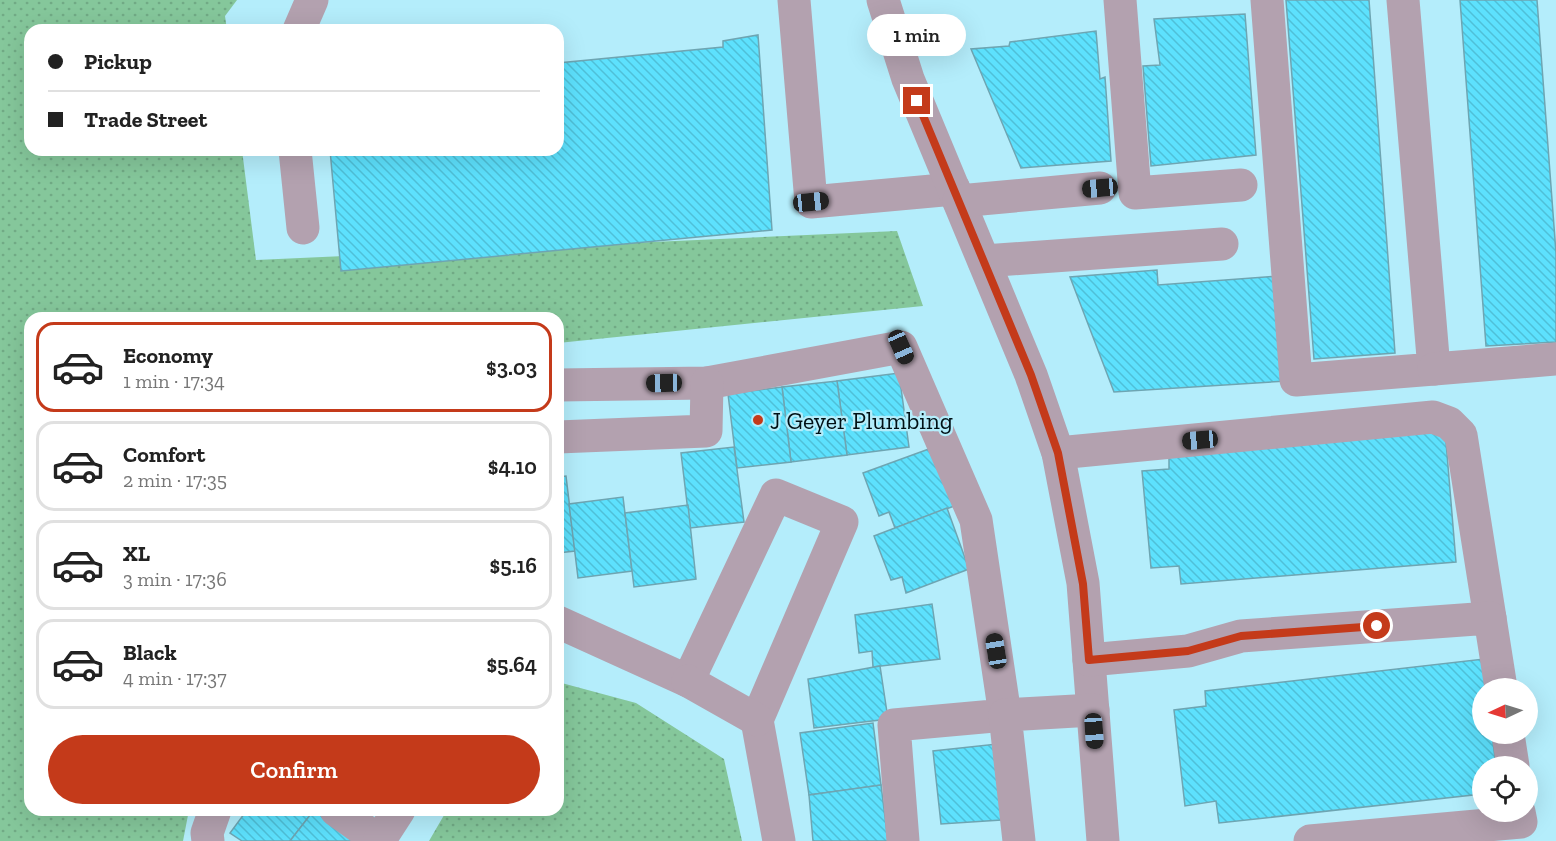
<!DOCTYPE html>
<meta charset="utf-8">
<style>
body{margin:0;font-family:"Zilla Slab",serif;background:#f2f2f2;color:#222;height:100vh;display:flex;flex-direction:column;font-size:22px;white-space:nowrap}
*{box-sizing:border-box;margin:0}
p{font-size:20px;color:#767676}
.icon{flex:none;width:33px;height:33px;fill:none;stroke:currentColor;stroke-width:2;stroke-linecap:round;stroke-linejoin:round}
.map{position:relative;flex:1;overflow:hidden}
.panel{position:absolute;left:24px;top:312px;width:540px;height:504px;display:flex;flex-direction:column;background:#fff;border-radius:18px;box-shadow:0 6px 24px #0002}
.panel>*{flex:none}
.guide{position:absolute;left:24px;top:24px;width:540px;height:132px;border-radius:18px;box-shadow:0 6px 24px #0002;display:grid;align-content:center;height:132px;padding:0 24px;background:#fff}
.needle{width:39px;rotate:266deg}
.fabs{position:absolute;left:1472px;top:678px;display:grid;gap:12px}
.fabs a{display:grid;place-items:center;width:66px;height:66px;border-radius:50%;background:#fff;box-shadow:0 6px 24px #0002;font-size:30px}
.end{position:absolute;width:27px;height:27px;margin:-14px;border:8px solid #c43a1a;background:#fff;box-shadow:0 0 0 3px #fff}
.from{border-radius:50%}
.bubble{position:absolute;height:42px;border-radius:21px;background:#fff;box-shadow:0 6px 24px #0002;font-size:20px;font-weight:600;line-height:42px;text-align:center}
.car{position:absolute;width:18px;height:36px;margin:-18px -9px;border-radius:8px;box-shadow:0 0 4px 2px #0007;background:linear-gradient(#222 24%,#8ab4d8 0 40%,#222 0 76%,#8ab4d8 0 86%,#222 0)}
.guide b{display:flex;align-items:center;gap:21px;height:57px;font-size:22px}
.guide b+b{border-top:2px solid #e0e0e0}
.guide i{width:15px;height:15px;background:#222}
ul{padding:10px 0 0;list-style:none}
li{display:flex;align-items:center;gap:18px;height:90px;margin:0 12px 9px;padding:0 12px;border:3px solid #e0e0e0;border-radius:18px}
li div{flex:1}
li b{display:block;font-size:22px}
li em{font-style:normal;font-weight:600}
li.current{border-color:#c43a1a}
li>.icon{width:54px;height:54px;stroke-width:1.5}
.cta{display:flex;gap:12px;margin-top:auto;padding:12px 24px}
.cta a{flex:1;height:69px;border-radius:36px;background:#c43a1a;color:#fff;font-size:24px;font-weight:600;line-height:69px;text-align:center}
.map>svg:first-child{display:block}
.green{fill:url(#green-dots)}
.building{fill:url(#building-back-hatch);stroke:#6ea5b2;stroke-width:1.5}
.lines{fill:none;stroke-linecap:round;stroke-linejoin:round}
.minor{stroke:#b3a1af;stroke-width:33}
.route{stroke:#c43a1a;stroke-width:8}
.poi-dot{fill:#c43a1a;stroke:#b4edfb;stroke-width:2}
.labels{text-anchor:middle;dominant-baseline:central;stroke-width:4.5;stroke-linejoin:round;paint-order:stroke}
.poi-label{font-size:24px;fill:#001015;stroke:#b4edfb;text-anchor:start}
</style>
<div class="map">
<svg width="1556" height="841" viewBox="0 0 1556 841">
<defs>
<pattern id="green-dots" width="8" height="8" patternUnits="userSpaceOnUse" patternTransform="scale(1.5)"><rect width="8" height="8" fill="#85c79b"/><path d="M2 2h.1M6 6h.1" fill="none" stroke="#71aa85" stroke-width="1.8" stroke-linecap="round"/></pattern>
<pattern id="building-back-hatch" width="6" height="6" patternUnits="userSpaceOnUse" patternTransform="scale(1.5)"><rect width="6" height="6" fill="#5de1fd"/><path d="M-1 5l2 2M0 0l6 6M5-1l2 2" fill="none" stroke="#4fc0d8"/></pattern>
</defs>
<rect width="100%" height="100%" fill="#b4edfb"/>
<g class="green">
<polygon points="0,0 237,0 225,16 227,30 30,30 30,150 242,150 256,260 897,231 923,306 558,343 558,318 30,318 30,810 189,810 183,841 0,841"/>
<polygon points="558,682 636,703 724,759 742,841 429,841 447,810 558,810"/>
</g>
<g class="building">
<polygon points="1286,0 1369,0 1395,353 1314,359"/>
<polygon points="1460,0 1537,0 1556,253 1556,342 1486,346"/>
<polygon points="1245,14 1256,155 1151,166 1143,66 1160,65 1154,19"/>
<polygon points="1096,31 1100,79 1105,77 1111,161 1021,168 971,49 1009,46 1010,42"/>
<polygon points="758,35 772,230 341,271 330,150 558,150 558,63 723,47 723,41"/>
<polygon points="1157,270 1158,285 1279,276 1286,381 1114,392 1070,277"/>
<polygon points="899,373 909,447 847,455 837,381"/>
<polygon points="837,381 847,455 791,462 782,387"/>
<polygon points="782,387 791,462 737,468 728,394"/>
<polygon points="1445,430 1456,562 1181,584 1179,566 1151,568 1142,471 1169,469 1169,452"/>
<polygon points="937,446 957,505 895,528 889,512 879,516 863,473"/>
<polygon points="734,447 744,522 690,528 681,453"/>
<polygon points="566,476 575,551 558,553 558,477"/>
<polygon points="623,497 632,571 578,578 569,504"/>
<polygon points="688,505 696,579 634,587 625,513"/>
<polygon points="947,508 969,569 906,593 902,577 891,580 874,536"/>
<polygon points="932,604 940,659 873,667 872,651 859,653 855,615"/>
<polygon points="1484,659 1487,688 1482,688 1482,734 1492,734 1496,766 1482,766 1482,794 1219,823 1216,801 1185,806 1174,710 1206,706 1205,691"/>
<polygon points="880,666 888,719 814,728 808,679"/>
<polygon points="873,723 881,785 809,795 800,733"/>
<polygon points="997,744 1001,820 941,824 933,751"/>
<polygon points="881,785 888,841 813,841 809,795"/>
<polygon points="247,810 314,810 290,841 242,841 230,833"/>
<polygon points="314,810 353,841 290,841"/>
</g>
<g class="lines">
<g class="minor">
<polyline points="794,0 811,202 954,189"/>
<polyline points="883,0 908,79 1031,375 1058,453 1083,583 1103,841"/>
<polyline points="1120,0 1135,193 1241,185"/>
<polyline points="1267,0 1296,380 1434,369 1403,0"/>
<polyline points="299,30 312,0"/>
<polyline points="295,150 303,228"/>
<polyline points="959,201 1100,188"/>
<polyline points="984,261 1222,244"/>
<polyline points="1434,369 1556,359"/>
<polyline points="558,385 707,383 901,347 976,520 1005,715 894,725 903,841"/>
<polyline points="558,437 706,431 707,383"/>
<polyline points="1058,453 1433,417 1449,423 1461,435 1490,618"/>
<polyline points="558,622 688,681 776,495 842,522 757,720 779,841"/>
<polyline points="1089,660 1188,651 1241,636 1490,618 1501,688"/>
<polyline points="688,681 757,720"/>
<polyline points="1508,734 1513,766"/>
<polyline points="336,810 379,841"/>
<polyline points="208,841 207,833 215,810"/>
<polyline points="379,841 399,810"/>
<polyline points="1019,841 1005,715 1093,710"/>
<polyline points="1310,841 1521,822 1519,812"/>
</g>
</g>
<g class="lines">
<polyline class="route" points="917,101 1031,375 1058,453 1083,584 1089,660 1188,651 1241,636 1377,626"/>
</g>
<circle class="poi-dot" cx="758" cy="420" r="6"/>
<g class="labels">
<g class="poi-label">
<text x="770" y="420">J Geyer Plumbing</text>
</g>
</g>
</svg>
<div class="fabs">
<a><svg class="needle" viewBox="-14 -14 28 28"><path d="M0-13l5 13h-10z" fill="#e53935"/><path d="M0 13l5-13h-10z" fill="#767676"/></svg></a>
<a><svg class="icon" aria-label="locate" viewBox="0 0 24 24"><circle cx="12" cy="12" r="6"/><path d="M12 2v4M12 18v4M2 12h4M18 12h4"/></svg></a>
</div>
<i class="end from" style="left:1377px;top:626px"></i>
<i class="end" style="left:917px;top:101px"></i>
<div class="bubble" style="left:867px;top:14px;width:99px">1 min</div>
<i class="car" style="left:1100px;top:188px;rotate:265deg"></i>
<i class="car" style="left:811px;top:202px;rotate:84deg"></i>
<i class="car" style="left:901px;top:347px;rotate:156deg"></i>
<i class="car" style="left:664px;top:383px;rotate:269deg"></i>
<i class="car" style="left:1200px;top:440px;rotate:265deg"></i>
<i class="car" style="left:996px;top:651px;rotate:351deg"></i>
<i class="car" style="left:1094px;top:731px;rotate:176deg"></i>
<div class="guide">
<b><i class="from"></i>Pickup</b>
<b><i></i>Trade Street</b>
</div>
<section class="panel">
<ul>
<li class="current"><svg class="icon" aria-label="car" viewBox="0 0 24 24"><path d="M5 17H2v-5l4-1 3-4h7l3 4 3 1v5h-3M9 17h6M6 11h13"/><circle cx="7" cy="17" r="2"/><circle cx="17" cy="17" r="2"/></svg><div><b>Economy</b><p>1 min · 17:34</p></div><em>$3.03</em></li>
<li><svg class="icon" aria-label="car" viewBox="0 0 24 24"><path d="M5 17H2v-5l4-1 3-4h7l3 4 3 1v5h-3M9 17h6M6 11h13"/><circle cx="7" cy="17" r="2"/><circle cx="17" cy="17" r="2"/></svg><div><b>Comfort</b><p>2 min · 17:35</p></div><em>$4.10</em></li>
<li><svg class="icon" aria-label="car" viewBox="0 0 24 24"><path d="M5 17H2v-5l4-1 3-4h7l3 4 3 1v5h-3M9 17h6M6 11h13"/><circle cx="7" cy="17" r="2"/><circle cx="17" cy="17" r="2"/></svg><div><b>XL</b><p>3 min · 17:36</p></div><em>$5.16</em></li>
<li><svg class="icon" aria-label="car" viewBox="0 0 24 24"><path d="M5 17H2v-5l4-1 3-4h7l3 4 3 1v5h-3M9 17h6M6 11h13"/><circle cx="7" cy="17" r="2"/><circle cx="17" cy="17" r="2"/></svg><div><b>Black</b><p>4 min · 17:37</p></div><em>$5.64</em></li>
</ul>
<div class="cta"><a>Confirm</a></div>
</section>
</div>
